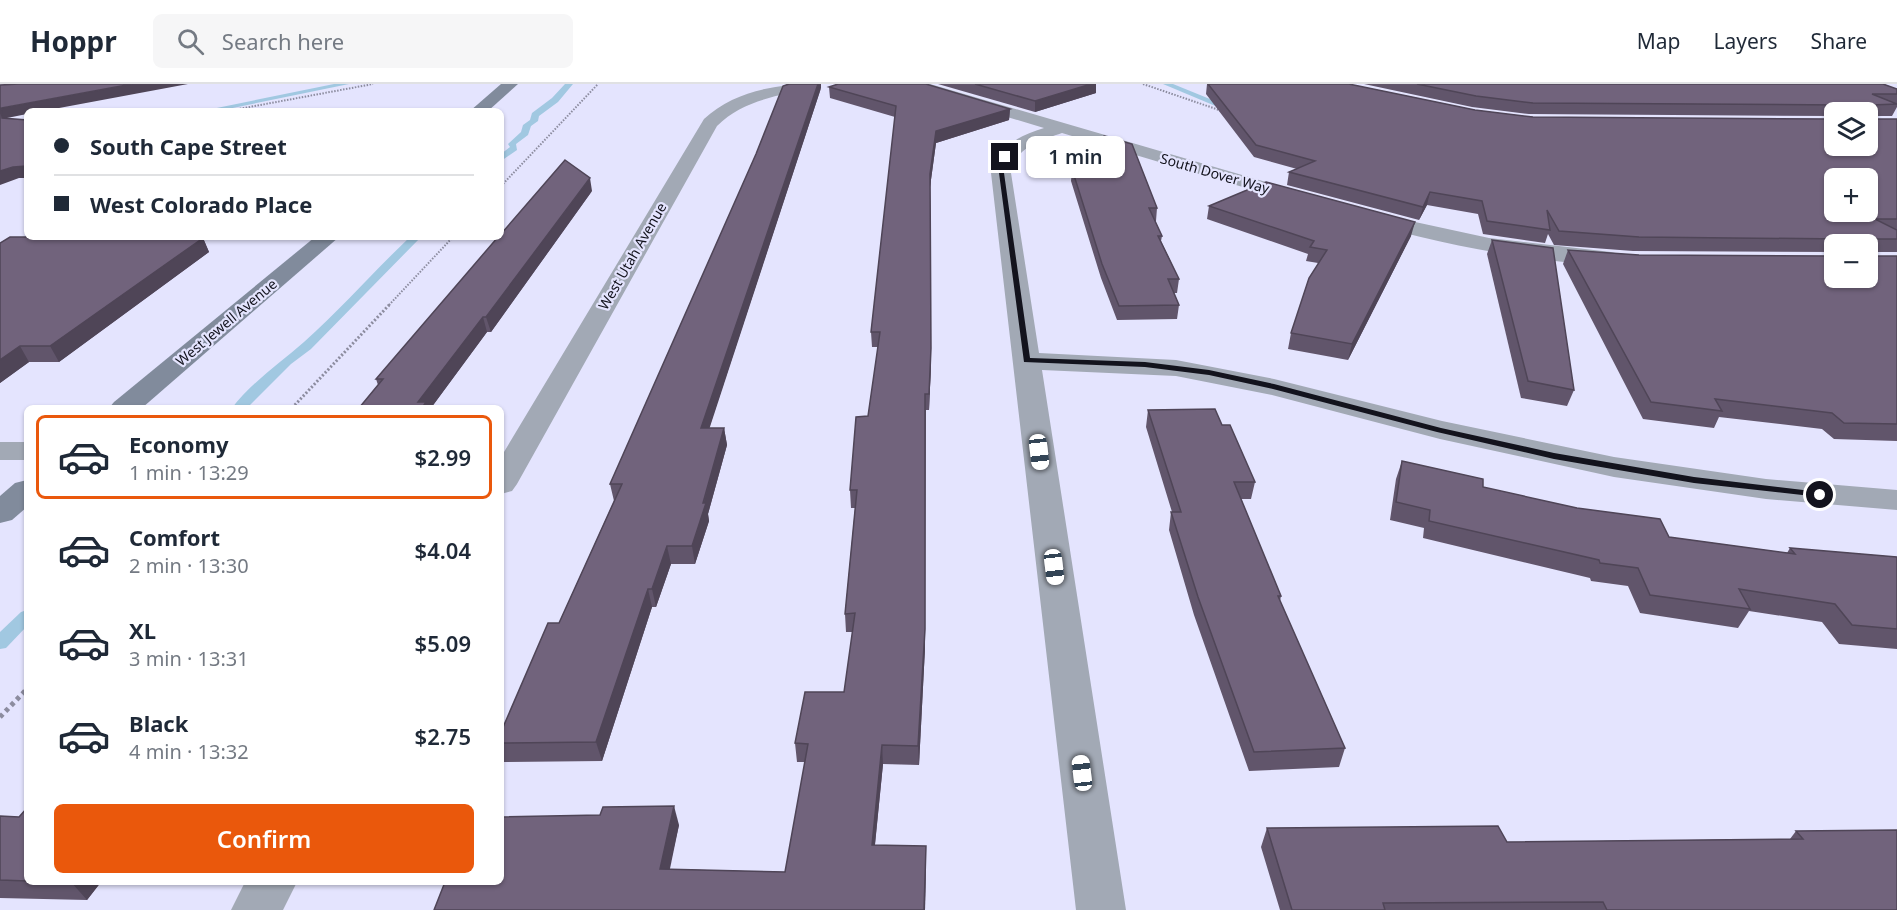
<!DOCTYPE html>
<meta charset="utf-8">
<style>
body{margin:0;font-family:"Noto Sans",sans-serif;background:#f6f6f7;color:#1f2937;height:100vh;display:flex;flex-direction:column;font-size:22px;white-space:nowrap}
*{box-sizing:border-box;margin:0}
p{font-size:20px;color:#747a83}
.icon{flex:none;width:33px;height:33px;fill:none;stroke:currentColor;stroke-width:2;stroke-linecap:round;stroke-linejoin:round}
.map{position:relative;flex:1;overflow:hidden}
.sheet{position:absolute;left:24px;top:321px;width:480px;height:480px;display:flex;flex-direction:column;background:#fff;border-radius:9px;box-shadow:0 2px 4px #0004}
.sheet>*{flex:none}
.guide{position:absolute;left:24px;top:24px;width:480px;height:132px;border-radius:9px;box-shadow:0 2px 4px #0004;display:grid;align-content:center;height:132px;padding:0 30px;background:#fff}
.tools{position:absolute;left:1824px;top:18px;display:grid;gap:12px}
.tools a{display:grid;place-items:center;width:54px;height:54px;border-radius:9px;background:#fff;box-shadow:0 2px 4px #0004;font-size:30px}
.end{position:absolute;width:27px;height:27px;margin:-14px;border:8px solid #13131d;background:#fff;box-shadow:0 0 0 3px #fff}
.from{border-radius:50%}
.bubble{position:absolute;height:42px;border-radius:9px;background:#fff;box-shadow:0 2px 4px #0004;font-size:20px;font-weight:600;line-height:42px;text-align:center}
.car{position:absolute;width:18px;height:36px;margin:-18px -9px;border-radius:8px;box-shadow:0 0 4px 2px #0007;background:linear-gradient(#fff 24%,#345 0 40%,#fff 0 76%,#345 0 86%,#fff 0)}
.guide b{display:flex;align-items:center;gap:21px;height:57px;font-size:22px}
.guide b+b{border-top:2px solid #e0e1e3}
.guide i{width:15px;height:15px;background:#1f2937}
ul{padding:10px 0 0;list-style:none}
li{display:flex;align-items:center;gap:18px;height:84px;margin:0 12px 9px;padding:0 18px;border:3px solid transparent;border-radius:9px}
li div{flex:1}
li b{display:block;font-size:22px}
li em{font-style:normal;font-weight:600}
li.selected{border-color:#ea580c}
li>.icon{width:54px;height:54px;stroke-width:1.5}
.button{display:flex;gap:12px;margin-top:auto;padding:12px 30px}
.button a{flex:1;height:69px;border-radius:9px;background:#ea580c;color:#fff;font-size:24px;font-weight:600;line-height:69px;text-align:center}
header{display:flex;align-items:center;gap:36px;box-sizing:border-box;height:84px;padding:0 30px;background:#fff;border-bottom:2px solid #e0e1e3}
header strong{font-size:28px}
nav{display:flex;gap:33px;margin-inline-start:auto;font-size:21px}
.search{width:420px;height:54px;background:#f6f6f7;display:flex;align-items:center;gap:15px;box-sizing:border-box;padding:0 21px;border-radius:9px;color:#747a83;font-size:22px}
.map>svg:first-child{display:block}
.lines{fill:none;stroke-linecap:round;stroke-linejoin:round}
.stream{fill:#a1c8e1;fill-rule:evenodd}
.path-far2{stroke:#8c8c9f;stroke-width:2;stroke-dasharray:1.5 1.5;stroke-linecap:butt}
.path-far1{stroke:#8c8c9f;stroke-width:3;stroke-dasharray:2 2;stroke-linecap:butt}
.path{stroke:#8c8c9f;stroke-width:5;stroke-dasharray:4 4;stroke-linecap:butt}
.minor{fill:#a2a9b5;fill-rule:evenodd}
.secondary{fill:#818b9c;fill-rule:evenodd}
.wall{fill:#61556b}
.shaded-wall{fill:#4f4557}
.building{fill:#71637c;stroke:#4f4557;stroke-width:1.5;fill-rule:evenodd}
.route{fill:#13131d}
.labels{text-anchor:middle;dominant-baseline:central;stroke-width:4.5;stroke-linejoin:round;paint-order:stroke}
.far-street-label{font-size:14px;fill:#13131d;stroke:#e4e4fe}
</style>
<header>
<strong>Hoppr</strong>
<div class="search"><svg class="icon" aria-label="search" viewBox="0 0 24 24"><circle cx="10" cy="10" r="6"/><path d="M15 15l6 6"/></svg>Search here</div>
<nav><a>Map</a><a>Layers</a><a>Share</a></nav>
</header>
<div class="map">
<svg width="1897" height="826" viewBox="0 0 1897 826">
<rect width="100%" height="100%" fill="#e4e4fe"/>
<g class="lines">
<g class="stream">
<polygon points="334,0 349,0 218,27 202,27"/>
<polygon points="565,0 573,0 558,18 539,32 538,37 531,42 528,51 516,60 517,66 501,77 501,70 510,63 508,60 521,48 523,41 530,36 532,29 552,14"/>
<polygon points="1163,0 1173,0 1232,24 1225,26"/>
<path d="M410 153H421L311 265 291 280 247 324H232C252 298 280 279 304 258 341 225 374 187 410 153Z"/>
<polygon points="27,526 27,542 6,564 0,565 0,548 21,528"/>
</g>
<g class="path-far2">
<polyline points="1143,0 1222,27"/>
<polyline points="228,27 373,0"/>
<polyline points="501,102 598,0"/>
<polyline points="389,221 453,153"/>
</g>
<polyline class="path-far1" points="292,324 390,220"/>
<polyline class="path" points="0,633 27,605"/>
<g class="minor">
<path d="M817 0 814 3C780 12 744 15 717 42L517 400 512 407 501 410V373L704 35C734 7 776 0 817 0Z"/>
<path d="M905 0H930L1307 110 1310 114 1307 118H1293L1062 49C1039 57 1016 63 1011 89L1039 269 1176 276 1274 295 1442 337 1614 373 1766 395 1897 406V426L1766 415 1614 393 1440 355 1272 311 1176 292 1042 286 1126 826H1076L991 89C998 62 1019 52 1044 44L908 3Z"/>
<path d="M1369 128 1489 154 1611 168 1619 170 1622 175 1619 180C1602 184 1582 180 1564 178 1496 171 1428 156 1362 138L1358 134 1362 130Z"/>
<rect x="0" y="358" width="27" height="18"/>
<polygon points="245,798 297,798 283,826 231,826"/>
</g>
<g class="secondary">
<polygon points="501,0 518,0 488,27 470,27"/>
<polygon points="315,153 339,153 142,324 109,324 114,318"/>
<polygon points="27,396 27,423 12,436 0,439 0,412 15,399"/>
</g>
</g>
<g class="wall">
<polygon points="938,0 1096,0 1096,9 1035,28"/>
<polygon points="1207,0 1349,0 1475,26 1533,33 1834,62 1868,28 1834,28 1834,34 1834,32 1529,30 1472,23 1364,0 1883,0 1897,5 1897,23 1892,32 1872,32 1874,35 1897,35 1897,168 1874,168 1874,172 1897,172 1897,357 1834,355 1822,345 1719,333 1714,344 1643,335 1563,180 1568,166 1834,194 1868,160 1834,160 1834,168 1633,167 1554,161 1548,150 1545,159 1483,150 1478,130 1427,121 1419,136 1287,101 1289,88 1297,85 1254,73 1206,10"/>
<polygon points="829,3 1010,25 1009,36 936,59 930,103 931,280 929,326 926,326 925,564 919,681 883,680 875,761 926,780 925,826 434,826 679,741 669,785 785,788 805,678 797,678 795,659 844,608 853,548 846,548 845,530 855,424 851,424 850,406 868,332 878,263 872,263 871,248 895,33 830,14"/>
<polygon points="821,4 709,344 724,344 727,361 708,430 709,437 695,480 671,480 656,523 652,523 602,677 504,678 501,671 501,648 559,539 614,417 610,400"/>
<polygon points="1072,85 1157,124 1156,137 1155,137 1162,152 1161,157 1179,195 1177,209 1174,209 1179,221 1177,235 1117,236 1101,194 1071,97"/>
<polygon points="592,107 491,248 487,248 431,324 359,324 378,301 376,295"/>
<polygon points="1209,122 1411,152 1348,276 1288,265 1291,249 1318,179 1306,177 1308,170 1207,135"/>
<polygon points="10,153 184,153 184,154 203,154 209,168 59,278 29,278 0,299"/>
<polygon points="1492,156 1574,306 1567,322 1521,314 1487,170"/>
<polygon points="1148,326 1222,341 1255,398 1251,415 1241,415 1281,512 1280,517 1345,664 1339,683 1249,687 1194,531 1169,446 1171,428 1172,428 1146,343"/>
<polygon points="1402,377 1483,403 1669,453 1787,469 1790,464 1897,473 1897,565 1839,560 1822,538 1749,527 1738,544 1640,529 1628,502 1591,497 1590,494 1423,454 1424,444 1390,436 1396,395"/>
<polygon points="27,724 27,798 101,798 87,816 0,814 0,732 19,733"/>
<polygon points="1267,744 1507,758 1790,755 1796,747 1897,826 1280,826 1261,763"/>
</g>
<g class="shaded-wall">
<polygon points="132,0 188,0 43,27 27,27 27,30 7,34 7,44 2,34 1,24"/>
<polygon points="818,0 821,0 821,4 704,361 701,344"/>
<polygon points="1091,0 1096,0 1096,9 1035,28 1035,17"/>
<polygon points="1010,25 1009,36 936,59 930,103 931,280 929,326 930,90 936,47"/>
<polygon points="27,82 27,94 19,94 0,101 0,87 13,83"/>
<polygon points="590,94 592,107 491,248 486,233"/>
<polygon points="1430,108 1427,121 1419,136 1423,123"/>
<polygon points="1415,138 1411,152 1348,276 1352,260"/>
<polygon points="179,153 184,153 189,164 203,154 209,168 59,278 50,262"/>
<polygon points="483,233 487,248 431,324 420,324 418,318"/>
<polygon points="20,262 29,278 0,299 0,276"/>
<polygon points="925,310 925,564 919,681 918,662"/>
<polygon points="724,344 727,361 708,430 709,437 695,480 692,462"/>
<polygon points="667,462 671,480 656,523 652,505"/>
<polygon points="648,505 652,523 602,677 596,658"/>
<polygon points="882,661 883,680 873,779 872,761"/>
<polygon points="674,722 679,741 666,804 660,785"/>
<polygon points="926,762 925,826 924,826"/>
<polygon points="71,798 101,798 87,816"/>
</g>
<g class="building">
<polygon points="19,0 132,0 1,24 2,34 27,36 27,82 13,83 0,87 0,1"/>
<polygon points="789,0 818,0 701,344 724,344 703,419 706,419 692,462 667,462 652,505 648,505 596,658 501,659 501,648 548,539 559,539 622,400 610,400 756,70 783,2"/>
<polygon points="838,0 926,0 1010,25 936,47 930,90 931,264 929,310 925,310 925,545 918,662 882,661 872,761 926,762 924,826 434,826 445,798 501,798 501,733 600,731 603,723 674,722 660,785 785,788 808,660 795,659 805,608 844,608 855,529 845,530 857,406 850,406 856,333 868,332 880,248 871,248 896,22 829,3"/>
<polygon points="975,0 1091,0 1035,17"/>
<path d="M1208 0H1349L1475 26 1533 33 1834 35V62H1868V28H1841L1840 21 1533 19 1476 12 1417 0H1883L1897 5V10H1872L1897 20 1872 21V33L1874 35H1897V135H1875L1897 146V155H1874V172H1897V340L1844 339 1832 329 1715 315 1722 327 1651 318 1568 166 1639 171 1834 172V194H1868V160H1844L1843 155 1639 153 1559 147 1547 126 1550 146 1487 137 1482 117 1430 108 1423 123 1289 88 1315 77 1256 61ZM1834 94H1868V128H1834Z"/>
<polygon points="1104,52 1132,60 1157,124 1149,124 1162,152 1158,152 1179,195 1168,195 1179,221 1119,222 1102,180 1072,85"/>
<polygon points="565,76 590,94 486,233 483,233 418,318 426,318 422,324 359,324 383,295 376,295 498,153 501,153 501,150"/>
<polygon points="1266,98 1415,138 1352,260 1291,249 1309,194 1327,166 1310,163 1314,157 1209,122"/>
<polygon points="10,153 179,153 177,154 203,154 50,262 20,262 0,276 0,159"/>
<polygon points="1492,156 1553,164 1574,306 1528,297"/>
<polygon points="1215,325 1222,341 1230,341 1255,398 1234,398 1281,512 1278,512 1345,664 1254,668 1198,513 1171,428 1181,428 1148,326"/>
<polygon points="1402,377 1483,395 1483,403 1577,424 1660,435 1669,453 1795,470 1790,464 1897,473 1897,545 1852,541 1835,520 1739,505 1750,525 1650,511 1638,484 1600,479 1599,476 1429,437 1430,426 1396,418"/>
<polygon points="27,724 27,797 0,796 0,732 19,733"/>
<polygon points="1498,742 1507,758 1803,755 1796,747 1897,746 1897,826 1607,826 1603,818 1383,819 1385,826 1292,826 1267,744"/>
</g>
<polygon class="route" points="1005,71 1008,73 1004,89 1030,274 1145,278 1209,286 1274,300 1441,344 1554,369 1694,393 1820,408 1825,411 1820,413 1694,399 1554,375 1437,348 1273,305 1209,291 1145,283 1024,278 999,89 1002,73"/>
<g class="labels">
<g class="far-street-label">
<text transform="translate(1215 89) rotate(16)">South Dover Way</text>
<text transform="translate(632 172) rotate(-60)">West Utah Avenue</text>
<text transform="translate(226 238) rotate(-40)">West Jewell Avenue</text>
</g>
</g>
</svg>
<div class="tools">
<a><svg class="icon" aria-label="layers" viewBox="0 0 24 24"><path d="M12 4l9 5-9 5-9-5zM3 14l9 5 9-5"/></svg></a>
<a>+</a>
<a>−</a>
</div>
<i class="end from" style="left:1820px;top:411px"></i>
<i class="end" style="left:1005px;top:73px"></i>
<div class="bubble" style="left:1026px;top:52px;width:99px">1 min</div>
<i class="car" style="left:1039px;top:368px;rotate:173deg"></i>
<i class="car" style="left:1054px;top:483px;rotate:173deg"></i>
<i class="car" style="left:1082px;top:689px;rotate:353deg"></i>
<div class="guide">
<b><i class="from"></i>South Cape Street</b>
<b><i></i>West Colorado Place</b>
</div>
<section class="sheet">
<ul>
<li class="selected"><svg class="icon" aria-label="car" viewBox="0 0 24 24"><path d="M5 17H2v-5l4-1 3-4h7l3 4 3 1v5h-3M9 17h6M6 11h13"/><circle cx="7" cy="17" r="2"/><circle cx="17" cy="17" r="2"/></svg><div><b>Economy</b><p>1 min · 13:29</p></div><em>$2.99</em></li>
<li><svg class="icon" aria-label="car" viewBox="0 0 24 24"><path d="M5 17H2v-5l4-1 3-4h7l3 4 3 1v5h-3M9 17h6M6 11h13"/><circle cx="7" cy="17" r="2"/><circle cx="17" cy="17" r="2"/></svg><div><b>Comfort</b><p>2 min · 13:30</p></div><em>$4.04</em></li>
<li><svg class="icon" aria-label="car" viewBox="0 0 24 24"><path d="M5 17H2v-5l4-1 3-4h7l3 4 3 1v5h-3M9 17h6M6 11h13"/><circle cx="7" cy="17" r="2"/><circle cx="17" cy="17" r="2"/></svg><div><b>XL</b><p>3 min · 13:31</p></div><em>$5.09</em></li>
<li><svg class="icon" aria-label="car" viewBox="0 0 24 24"><path d="M5 17H2v-5l4-1 3-4h7l3 4 3 1v5h-3M9 17h6M6 11h13"/><circle cx="7" cy="17" r="2"/><circle cx="17" cy="17" r="2"/></svg><div><b>Black</b><p>4 min · 13:32</p></div><em>$2.75</em></li>
</ul>
<div class="button"><a>Confirm</a></div>
</section>
</div>
